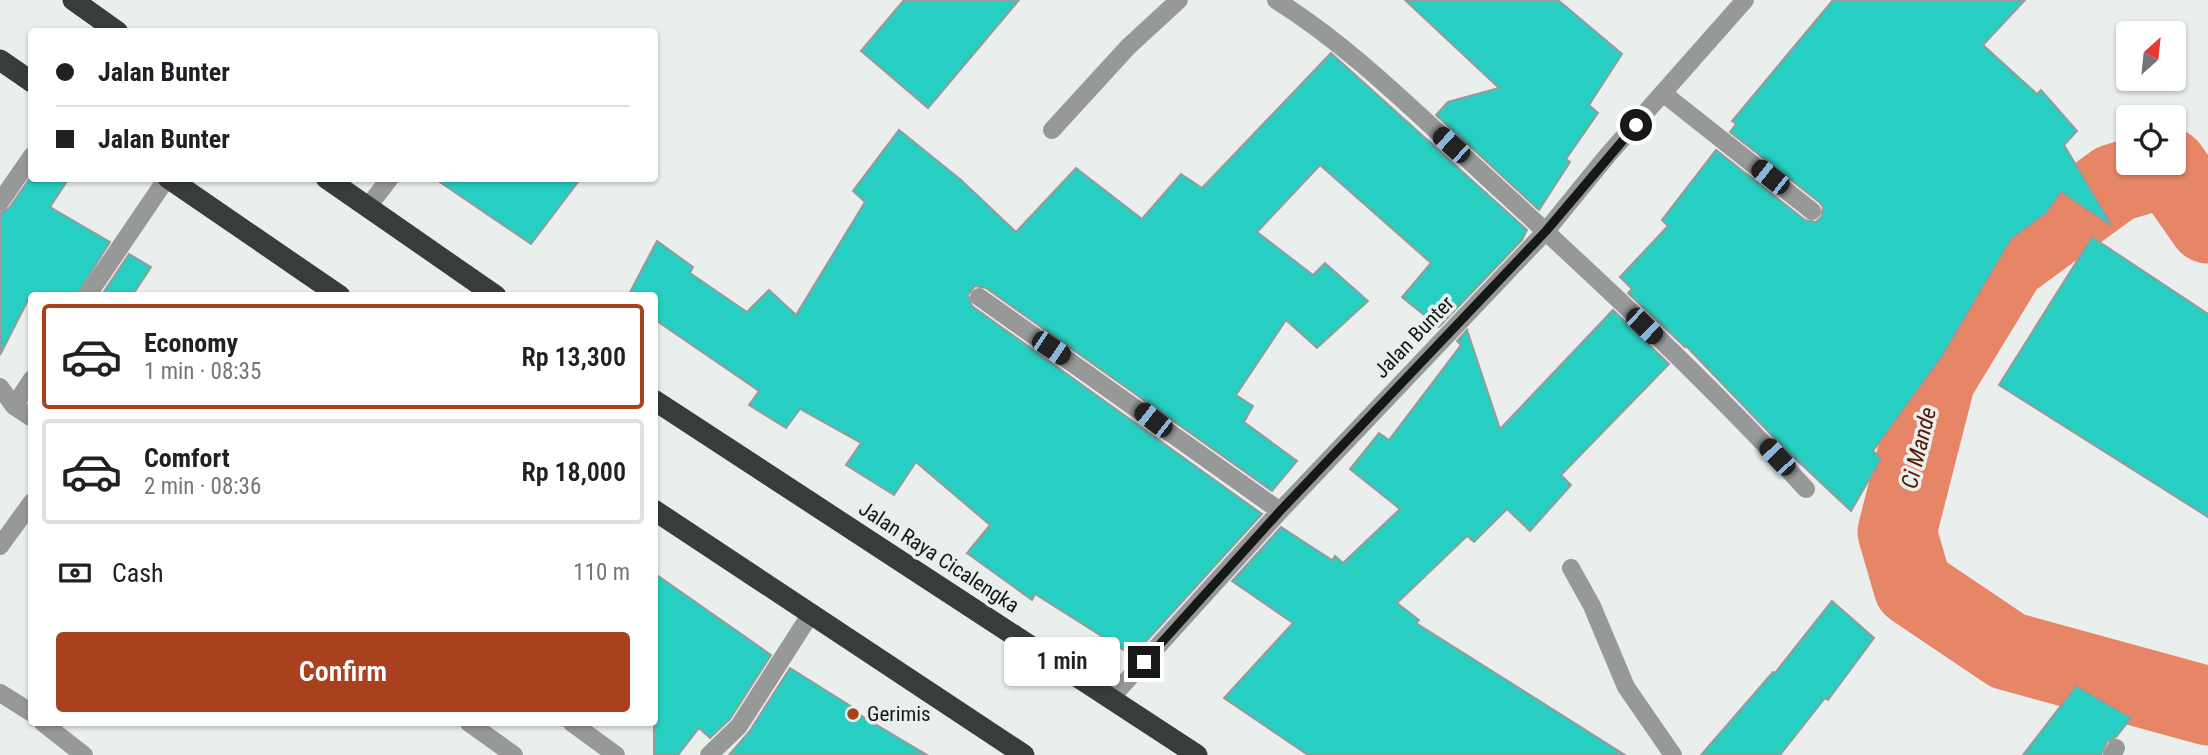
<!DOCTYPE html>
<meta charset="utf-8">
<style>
body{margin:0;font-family:"Roboto Condensed",sans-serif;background:#f6f6f6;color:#202124;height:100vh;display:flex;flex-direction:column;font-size:26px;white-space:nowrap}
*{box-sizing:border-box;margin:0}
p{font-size:23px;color:#757577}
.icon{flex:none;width:38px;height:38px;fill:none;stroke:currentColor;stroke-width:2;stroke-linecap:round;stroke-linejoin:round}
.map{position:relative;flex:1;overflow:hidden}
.panel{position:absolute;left:28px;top:292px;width:630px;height:434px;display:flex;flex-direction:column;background:#fff;border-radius:7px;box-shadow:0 2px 5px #0004}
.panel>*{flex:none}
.banner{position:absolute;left:28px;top:28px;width:630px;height:154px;border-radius:7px;box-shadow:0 2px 5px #0004;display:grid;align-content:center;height:154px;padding:0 28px;background:#fff}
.needle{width:46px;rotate:27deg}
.buttons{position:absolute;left:2116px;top:21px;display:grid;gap:14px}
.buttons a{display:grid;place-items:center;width:70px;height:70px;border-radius:7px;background:#fff;box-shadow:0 2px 5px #0004;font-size:35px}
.end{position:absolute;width:32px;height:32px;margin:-16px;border:9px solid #161817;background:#fff;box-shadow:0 0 0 4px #fff}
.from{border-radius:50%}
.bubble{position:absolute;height:49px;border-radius:7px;background:#fff;box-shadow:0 2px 5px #0004;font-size:23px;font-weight:600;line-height:49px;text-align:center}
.car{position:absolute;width:21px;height:42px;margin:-21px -10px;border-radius:9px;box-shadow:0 0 5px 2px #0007;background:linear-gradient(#222 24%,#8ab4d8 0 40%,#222 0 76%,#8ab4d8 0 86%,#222 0)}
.banner b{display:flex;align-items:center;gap:24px;height:66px;font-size:26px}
.banner b+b{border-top:2px solid #e0e0e0}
.banner i{width:18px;height:18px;background:#202124}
ul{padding:12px 0 0;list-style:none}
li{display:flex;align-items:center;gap:21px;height:105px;margin:0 14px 10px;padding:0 14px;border:4px solid #e0e0e0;border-radius:7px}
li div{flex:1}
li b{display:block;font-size:26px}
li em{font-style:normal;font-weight:600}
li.selected{border-color:#a9411f}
li>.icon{width:63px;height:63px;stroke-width:1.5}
.pay{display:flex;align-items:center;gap:18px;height:77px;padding:0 28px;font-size:26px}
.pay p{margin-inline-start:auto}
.primary-button{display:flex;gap:14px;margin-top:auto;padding:14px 28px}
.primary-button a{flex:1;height:80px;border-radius:7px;background:#a9411f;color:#fff;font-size:28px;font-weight:600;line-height:80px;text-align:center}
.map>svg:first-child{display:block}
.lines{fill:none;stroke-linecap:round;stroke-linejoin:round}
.river{stroke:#e78667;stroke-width:79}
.building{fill:#27cec2;stroke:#969a9a;stroke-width:2}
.street{stroke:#979998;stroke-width:18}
.highway{stroke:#393c3c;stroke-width:21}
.route{stroke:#161817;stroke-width:9}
.poi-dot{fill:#a9411f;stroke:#eaefee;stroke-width:2.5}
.labels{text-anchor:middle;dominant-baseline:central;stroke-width:7;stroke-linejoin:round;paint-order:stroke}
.street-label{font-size:21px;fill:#161817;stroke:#eaefee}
.poi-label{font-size:21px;fill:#161817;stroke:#eaefee;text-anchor:start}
.water-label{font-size:23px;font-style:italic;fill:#541703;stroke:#eaefee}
</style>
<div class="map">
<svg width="2208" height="755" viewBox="0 0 2208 755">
<rect width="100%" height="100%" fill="#eaefee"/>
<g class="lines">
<polyline class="river" points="2208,224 2168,167 2115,183 2007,262 1936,379 1897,532 1913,587 2008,651 2208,706"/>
</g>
<g class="building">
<polygon points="904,0 1019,0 928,108 861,51"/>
<polygon points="1405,0 1558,0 1622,54 1589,105 1598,113 1566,159 1570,162 1539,210 1436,115 1448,102 1499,88"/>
<polygon points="1833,0 2025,0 1983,45 2037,94 2041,90 2077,131 2064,145 2112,226 2061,192 2046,213 2011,239 1942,356 1873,451 1881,459 1851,511 1783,447 1686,346 1685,347 1628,293 1632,289 1620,277 1668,226 1662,220 1716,150 1805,220 1816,222 1821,217 1823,207 1819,202 1730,132 1736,124 1732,121"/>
<polygon points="1331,53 1527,230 1522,240 1439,327 1402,297 1431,263 1320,165 1257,232 1313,275 1325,263 1368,301 1317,348 1286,320 1236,395 1253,406 1244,422 1297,461 1272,491 986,288 975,286 968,295 972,306 1262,514 1133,656 1035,594 1032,600 967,553 990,525 916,462 894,495 846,465 861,443 800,409 786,428 749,405 759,391 654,319 654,296 628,296 657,241 693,267 690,273 747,312 769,290 796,315 865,202 853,191 899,130 961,180 1016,232 1076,168 1142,219 1181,174 1202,188"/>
<polygon points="30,178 69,178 50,207 110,242 76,296 30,296 0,355 0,213 9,208"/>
<polygon points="434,178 581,178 531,244"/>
<polygon points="2092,237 2208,314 2208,517 1999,385"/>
<polygon points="129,254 151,267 132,296 101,296"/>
<polygon points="1613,310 1669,364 1561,475 1571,485 1530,531 1507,509 1474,542 1467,536 1397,603 1419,620 1416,623 1625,755 1308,755 1224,698 1293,623 1232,581 1281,527 1332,560 1335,556 1343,563 1400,509 1350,469 1379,433 1389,440 1461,345 1457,341 1467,330 1500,429"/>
<polygon points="654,573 771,655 730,719 710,738 699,728 678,755 654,755"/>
<polygon points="1832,601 1874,638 1828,700 1825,698 1780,755 1701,755 1773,672 1775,673"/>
<polygon points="790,668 852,707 850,709 927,755 729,755 749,732"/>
<polygon points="2076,686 2131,718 2116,737 2107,742 2101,755 2023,755"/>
</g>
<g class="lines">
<g class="street">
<path d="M1276 0C1351 47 1414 111 1479 170 1591 273 1704 377 1806 489"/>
<polyline points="1664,94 1812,211"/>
<polyline points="1052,130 1128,47 1179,0"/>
<polyline points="0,202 32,156"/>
<polyline points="367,208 390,178"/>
<polyline points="87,296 167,178"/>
<polyline points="979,297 1280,511"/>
<polyline points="0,387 14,406 32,418"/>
<polyline points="14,406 32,379"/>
<polyline points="0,546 32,502"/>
<polyline points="1571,568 1592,606 1626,687 1673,755"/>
<polyline points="0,693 32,713"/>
<polyline points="1110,699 1280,511 1546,231 1607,156 1745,0"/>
<polyline points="43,723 84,755"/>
<polyline points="469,723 514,755"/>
<polyline points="572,723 616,755"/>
<polyline points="709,755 739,726 810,615"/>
<polyline points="2112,755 2116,748"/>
</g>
<g class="highway">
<polyline points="73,0 118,32"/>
<polyline points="0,60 32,82"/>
<polyline points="168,178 340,296"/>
<polyline points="326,178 496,296"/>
<polyline points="654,400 1197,755"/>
<polyline points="654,510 1024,755"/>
</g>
</g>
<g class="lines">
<polyline class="route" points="1144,662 1280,511 1546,231 1636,125"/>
</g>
<circle class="poi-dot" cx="853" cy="714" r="7"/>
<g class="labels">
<g class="street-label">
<text transform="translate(1414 337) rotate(-46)">Jalan Bunter</text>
<text transform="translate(939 557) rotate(33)">Jalan Raya Cicalengka</text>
</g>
<g class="poi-label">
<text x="867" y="714">Gerimis</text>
</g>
<g class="water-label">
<text transform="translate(1919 448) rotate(-76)">Ci Mande</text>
</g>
</g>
</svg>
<div class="buttons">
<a><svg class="needle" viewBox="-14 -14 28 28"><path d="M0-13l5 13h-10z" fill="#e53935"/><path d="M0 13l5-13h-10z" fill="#757577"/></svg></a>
<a><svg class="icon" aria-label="locate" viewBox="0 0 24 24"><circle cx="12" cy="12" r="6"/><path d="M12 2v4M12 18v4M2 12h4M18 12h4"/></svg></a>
</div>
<i class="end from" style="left:1636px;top:125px"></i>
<i class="end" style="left:1144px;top:662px"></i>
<div class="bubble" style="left:1004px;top:637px;width:116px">1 min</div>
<i class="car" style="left:1451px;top:145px;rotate:312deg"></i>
<i class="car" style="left:1770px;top:177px;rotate:308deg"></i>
<i class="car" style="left:1644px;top:326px;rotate:134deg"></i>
<i class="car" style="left:1051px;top:348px;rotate:124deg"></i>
<i class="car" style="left:1153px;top:420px;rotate:308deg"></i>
<i class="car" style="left:1777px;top:457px;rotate:317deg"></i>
<div class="banner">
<b><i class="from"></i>Jalan Bunter</b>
<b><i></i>Jalan Bunter</b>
</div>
<section class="panel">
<ul>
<li class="selected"><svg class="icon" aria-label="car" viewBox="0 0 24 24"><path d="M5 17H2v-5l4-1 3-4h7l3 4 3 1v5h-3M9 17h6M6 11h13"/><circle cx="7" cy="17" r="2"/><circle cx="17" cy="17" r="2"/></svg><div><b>Economy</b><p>1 min · 08:35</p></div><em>Rp 13,300</em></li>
<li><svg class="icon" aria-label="car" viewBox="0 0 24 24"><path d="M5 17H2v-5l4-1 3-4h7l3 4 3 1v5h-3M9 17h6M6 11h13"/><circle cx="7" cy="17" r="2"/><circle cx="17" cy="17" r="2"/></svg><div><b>Comfort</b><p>2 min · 08:36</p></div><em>Rp 18,000</em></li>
</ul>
<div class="pay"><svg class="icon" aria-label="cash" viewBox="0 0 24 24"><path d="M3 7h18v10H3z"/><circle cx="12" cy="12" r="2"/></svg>Cash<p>110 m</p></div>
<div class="primary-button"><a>Confirm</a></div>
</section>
</div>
